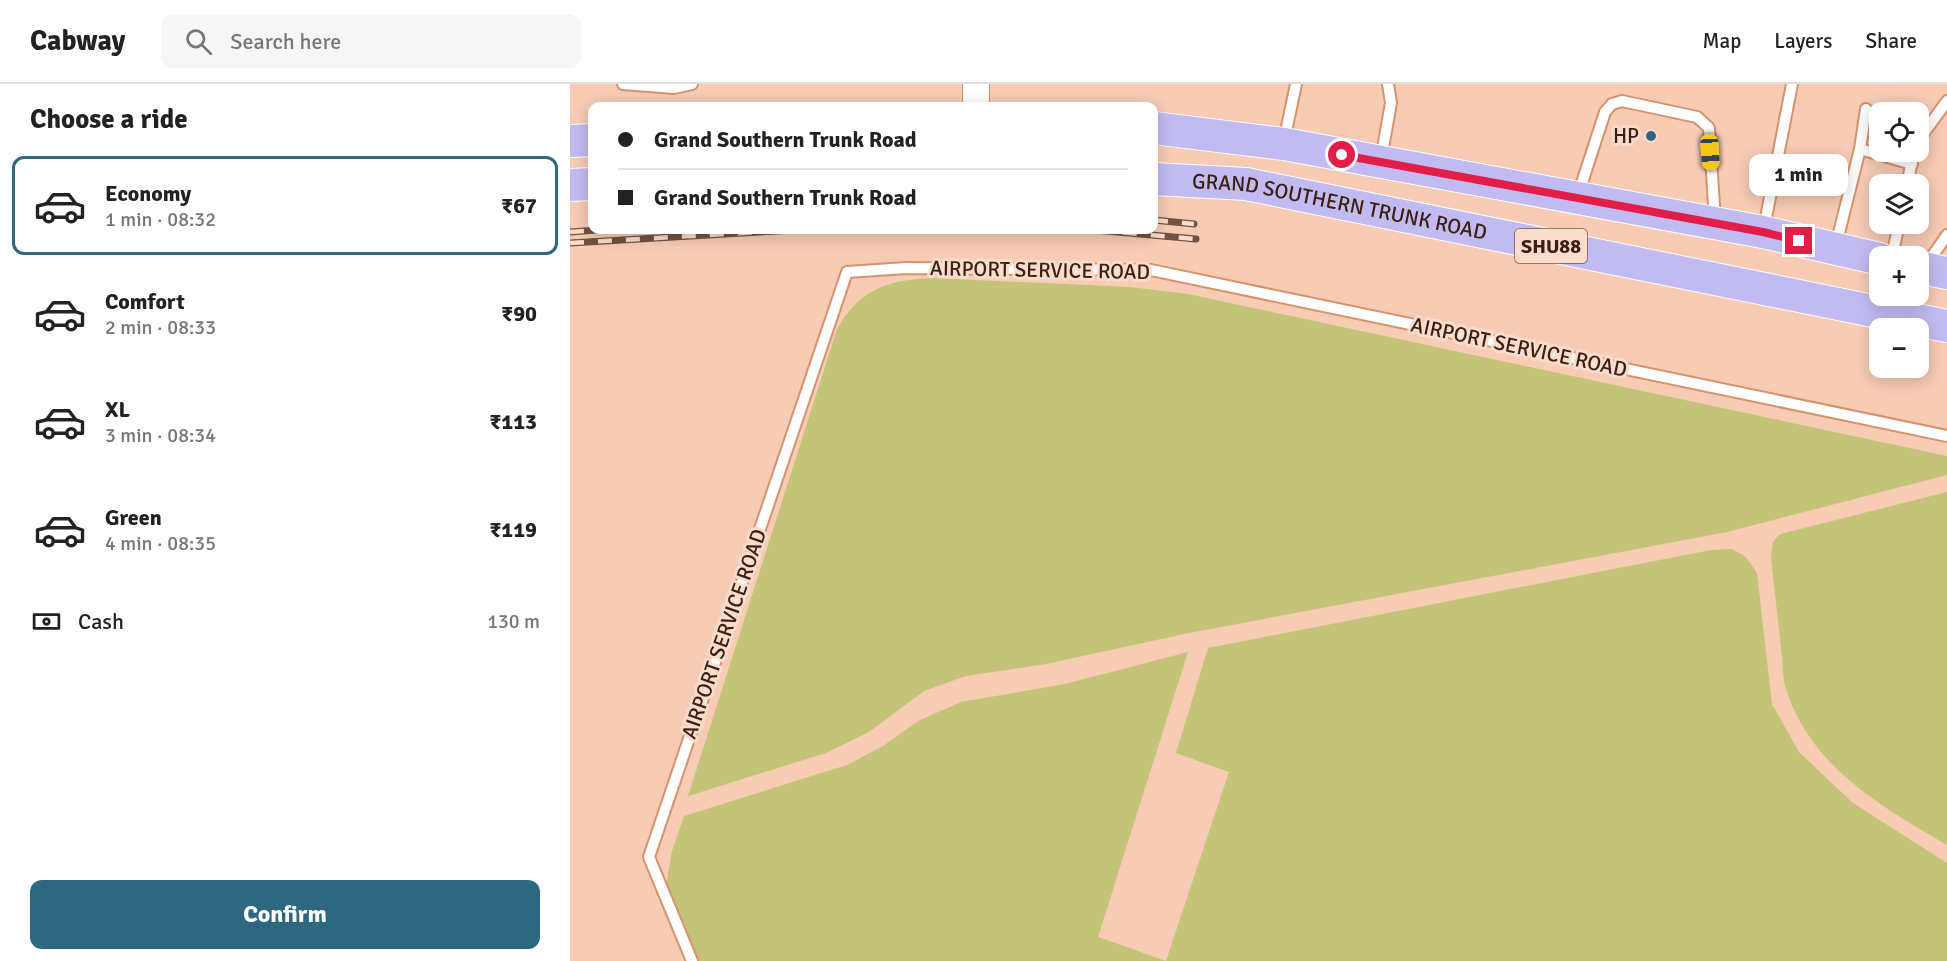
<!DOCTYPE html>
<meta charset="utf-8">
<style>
body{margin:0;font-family:Signika,sans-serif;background:#f6f6f6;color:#222;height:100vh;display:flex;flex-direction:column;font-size:22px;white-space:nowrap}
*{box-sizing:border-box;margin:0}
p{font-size:20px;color:#767676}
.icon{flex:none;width:33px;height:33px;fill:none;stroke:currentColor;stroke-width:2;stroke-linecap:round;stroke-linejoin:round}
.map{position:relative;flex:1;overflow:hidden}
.details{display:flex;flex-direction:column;background:#fff;width:570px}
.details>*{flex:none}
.top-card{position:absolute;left:18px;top:18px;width:570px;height:132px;border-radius:12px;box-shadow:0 3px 15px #0003;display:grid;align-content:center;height:132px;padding:0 30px;background:#fff}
.tools{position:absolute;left:1299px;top:18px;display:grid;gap:12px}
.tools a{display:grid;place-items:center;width:60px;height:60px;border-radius:12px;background:#fff;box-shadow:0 3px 15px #0003;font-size:30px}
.end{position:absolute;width:27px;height:27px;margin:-14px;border:8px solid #e11d48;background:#fff;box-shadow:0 0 0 3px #fff}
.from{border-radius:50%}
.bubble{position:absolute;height:42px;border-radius:12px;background:#fff;box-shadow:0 3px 15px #0003;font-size:20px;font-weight:700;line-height:42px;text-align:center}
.car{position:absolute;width:18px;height:36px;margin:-18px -9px;border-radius:8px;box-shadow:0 0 4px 2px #0007;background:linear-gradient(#f5c518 24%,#345 0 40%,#f5c518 0 76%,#345 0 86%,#f5c518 0)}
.top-card b{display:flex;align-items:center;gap:21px;height:57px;font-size:22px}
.top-card b+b{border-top:2px solid #e0e0e0}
.top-card i{width:15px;height:15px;background:#222}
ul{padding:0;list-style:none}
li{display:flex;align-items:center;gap:18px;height:99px;margin:0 12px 9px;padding:0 18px;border:3px solid transparent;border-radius:12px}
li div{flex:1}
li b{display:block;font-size:22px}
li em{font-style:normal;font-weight:700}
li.active{border-color:#2d6780}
li>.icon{width:54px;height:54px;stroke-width:1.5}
h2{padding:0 30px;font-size:27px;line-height:72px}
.pay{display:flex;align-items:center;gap:15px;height:66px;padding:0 30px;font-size:22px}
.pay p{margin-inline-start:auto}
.button{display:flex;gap:12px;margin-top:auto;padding:12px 30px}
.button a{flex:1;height:69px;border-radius:12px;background:#2d6780;color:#fff;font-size:24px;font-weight:700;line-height:69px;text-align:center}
header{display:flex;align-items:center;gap:36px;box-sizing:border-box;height:84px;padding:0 30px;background:#fff;border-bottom:2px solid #e0e0e0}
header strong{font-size:28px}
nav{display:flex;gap:33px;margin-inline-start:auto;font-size:21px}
.search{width:420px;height:54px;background:#f6f6f6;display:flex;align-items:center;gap:15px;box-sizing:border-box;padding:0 21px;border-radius:12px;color:#767676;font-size:22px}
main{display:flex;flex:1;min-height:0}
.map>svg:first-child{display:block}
.green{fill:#c3c478}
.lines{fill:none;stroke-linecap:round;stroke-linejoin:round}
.service-casing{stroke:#d6926c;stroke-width:14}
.tertiary-casing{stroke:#d6926c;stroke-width:28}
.primary-casing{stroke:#fff;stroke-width:34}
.service{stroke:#fff;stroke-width:10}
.tertiary{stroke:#fff;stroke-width:26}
.primary{stroke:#c2bbf2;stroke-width:32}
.rail-casing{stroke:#725240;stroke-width:7}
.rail{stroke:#fadccd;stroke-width:4.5;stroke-dasharray:14;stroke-linecap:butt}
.route{stroke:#e11d48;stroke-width:8}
.poi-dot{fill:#2d6780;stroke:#fadccd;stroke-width:2}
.labels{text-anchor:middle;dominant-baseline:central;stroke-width:6;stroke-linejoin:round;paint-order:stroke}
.shield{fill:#fadccd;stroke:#745849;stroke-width:1.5}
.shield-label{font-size:20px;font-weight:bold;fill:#3b2010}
.poi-label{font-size:21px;fill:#3b2010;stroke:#fadccd;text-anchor:end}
.street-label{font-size:21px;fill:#3b2010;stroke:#fadccd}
</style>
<header>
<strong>Cabway</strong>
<div class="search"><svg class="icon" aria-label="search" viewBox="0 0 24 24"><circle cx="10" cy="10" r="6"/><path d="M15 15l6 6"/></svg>Search here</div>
<nav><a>Map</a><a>Layers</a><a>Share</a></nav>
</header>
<main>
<section class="details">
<h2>Choose a ride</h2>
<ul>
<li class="active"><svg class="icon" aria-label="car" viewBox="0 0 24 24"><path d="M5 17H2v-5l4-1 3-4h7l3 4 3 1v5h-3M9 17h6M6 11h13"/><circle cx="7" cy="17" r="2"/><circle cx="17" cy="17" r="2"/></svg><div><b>Economy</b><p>1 min · 08:32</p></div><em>₹67</em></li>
<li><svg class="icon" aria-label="car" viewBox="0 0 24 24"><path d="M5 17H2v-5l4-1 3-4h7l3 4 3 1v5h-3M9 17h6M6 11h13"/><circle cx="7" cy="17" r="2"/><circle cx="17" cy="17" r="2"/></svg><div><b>Comfort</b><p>2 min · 08:33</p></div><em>₹90</em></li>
<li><svg class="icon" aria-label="car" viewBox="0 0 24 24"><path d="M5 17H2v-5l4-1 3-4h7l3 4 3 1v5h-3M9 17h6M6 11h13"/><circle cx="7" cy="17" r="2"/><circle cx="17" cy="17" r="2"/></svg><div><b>XL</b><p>3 min · 08:34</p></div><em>₹113</em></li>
<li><svg class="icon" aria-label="car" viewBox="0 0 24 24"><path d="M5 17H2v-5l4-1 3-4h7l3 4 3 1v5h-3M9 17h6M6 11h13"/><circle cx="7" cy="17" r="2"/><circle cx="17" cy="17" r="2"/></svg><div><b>Green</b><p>4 min · 08:35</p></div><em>₹119</em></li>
</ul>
<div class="pay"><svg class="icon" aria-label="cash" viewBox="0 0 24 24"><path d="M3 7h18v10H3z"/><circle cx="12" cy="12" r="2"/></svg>Cash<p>130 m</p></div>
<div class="button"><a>Confirm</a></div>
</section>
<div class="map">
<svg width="1377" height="877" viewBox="0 0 1377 877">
<rect width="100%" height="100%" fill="#f7cbb4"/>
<g class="green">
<path d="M363 194 560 203 618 210 1377 372V391L1157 448 614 550 476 580 396 592 354 607 299 648 256 669 118 712 267 245C291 204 318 196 363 194Z"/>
<path d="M1377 408V761C1312 723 1240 682 1216 605 1212 593 1213 577 1211 564 1208 534 1204 504 1201 473L1203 458 1210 450Z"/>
<polygon points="1162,465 1176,473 1187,489 1202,620 1229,668 1283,719 1377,779 1377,877 117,877 96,802 102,767 114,732 277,681 313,662 348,637 391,618 495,600 618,568 528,853 596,877 659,688 606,669 638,564 1141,466"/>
</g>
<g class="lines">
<defs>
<g id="service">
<polyline points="53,0 104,4 122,0"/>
<polyline points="714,57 726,0"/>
<polyline points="1348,57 1377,17"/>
<polyline points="1290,65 1296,25"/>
<polyline points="811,75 821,19 818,0"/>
<polyline points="1337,100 1344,68"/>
<polyline points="1008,111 1035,28 1042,20 1052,17 1127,33 1139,44 1145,136"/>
<polyline points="1194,144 1222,0"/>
<polyline points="1266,161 1290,65 1342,80"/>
<polyline points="1322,172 1329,140"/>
<polyline points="1356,181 1377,151"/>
<polyline points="122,877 79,773 277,188 336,184 581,186 1377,352"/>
</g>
<polyline id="tertiary" points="406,0 406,22"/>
<g id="primary">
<polyline points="584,44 714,60 1193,148 1310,175"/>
<polyline points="0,57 22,56"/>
<path id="s1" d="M584 95 676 100 1377 242"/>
<polyline points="0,101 22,100"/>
<polyline points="1348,183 1377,189"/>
</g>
</defs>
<use href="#service" class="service-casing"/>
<use href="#tertiary" class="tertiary-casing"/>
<use href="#primary" class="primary-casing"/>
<use href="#service" class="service"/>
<use href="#tertiary" class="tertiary"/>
<use href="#primary" class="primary"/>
<defs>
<g id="rail">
<polyline points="584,136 624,140"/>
<polyline points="525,146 626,155"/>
<polyline points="0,148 27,146"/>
<polyline points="0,159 224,146"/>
</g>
</defs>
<use href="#rail" class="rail-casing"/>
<use href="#rail" class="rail"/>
</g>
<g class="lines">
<polyline class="route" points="772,71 1193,148 1229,157"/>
</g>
<circle class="poi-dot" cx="1081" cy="52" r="6"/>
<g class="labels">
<rect class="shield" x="945" y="145" width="72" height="34" rx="4.5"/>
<g class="shield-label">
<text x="981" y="162">SHU88</text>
</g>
<g class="poi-label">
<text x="1069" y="52">HP</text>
</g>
<g class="street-label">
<text stroke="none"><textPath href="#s1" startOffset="188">GRAND SOUTHERN TRUNK ROAD</textPath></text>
<text transform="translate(470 186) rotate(1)">AIRPORT SERVICE ROAD</text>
<text transform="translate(949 263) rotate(12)">AIRPORT SERVICE ROAD</text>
<text transform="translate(154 550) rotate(-71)">AIRPORT SERVICE ROAD</text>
</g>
</g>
</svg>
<div class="tools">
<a><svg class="icon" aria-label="locate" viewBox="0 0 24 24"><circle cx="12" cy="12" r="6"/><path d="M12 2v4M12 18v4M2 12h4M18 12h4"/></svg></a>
<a><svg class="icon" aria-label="layers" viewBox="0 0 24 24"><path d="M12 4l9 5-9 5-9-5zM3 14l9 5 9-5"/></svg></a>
<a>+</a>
<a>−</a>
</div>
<i class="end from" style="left:772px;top:71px"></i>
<i class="end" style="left:1229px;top:157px"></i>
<div class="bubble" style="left:1179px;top:70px;width:99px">1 min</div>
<i class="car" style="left:1140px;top:68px;rotate:176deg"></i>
<div class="top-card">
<b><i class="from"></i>Grand Southern Trunk Road</b>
<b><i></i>Grand Southern Trunk Road</b>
</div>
</div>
</main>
